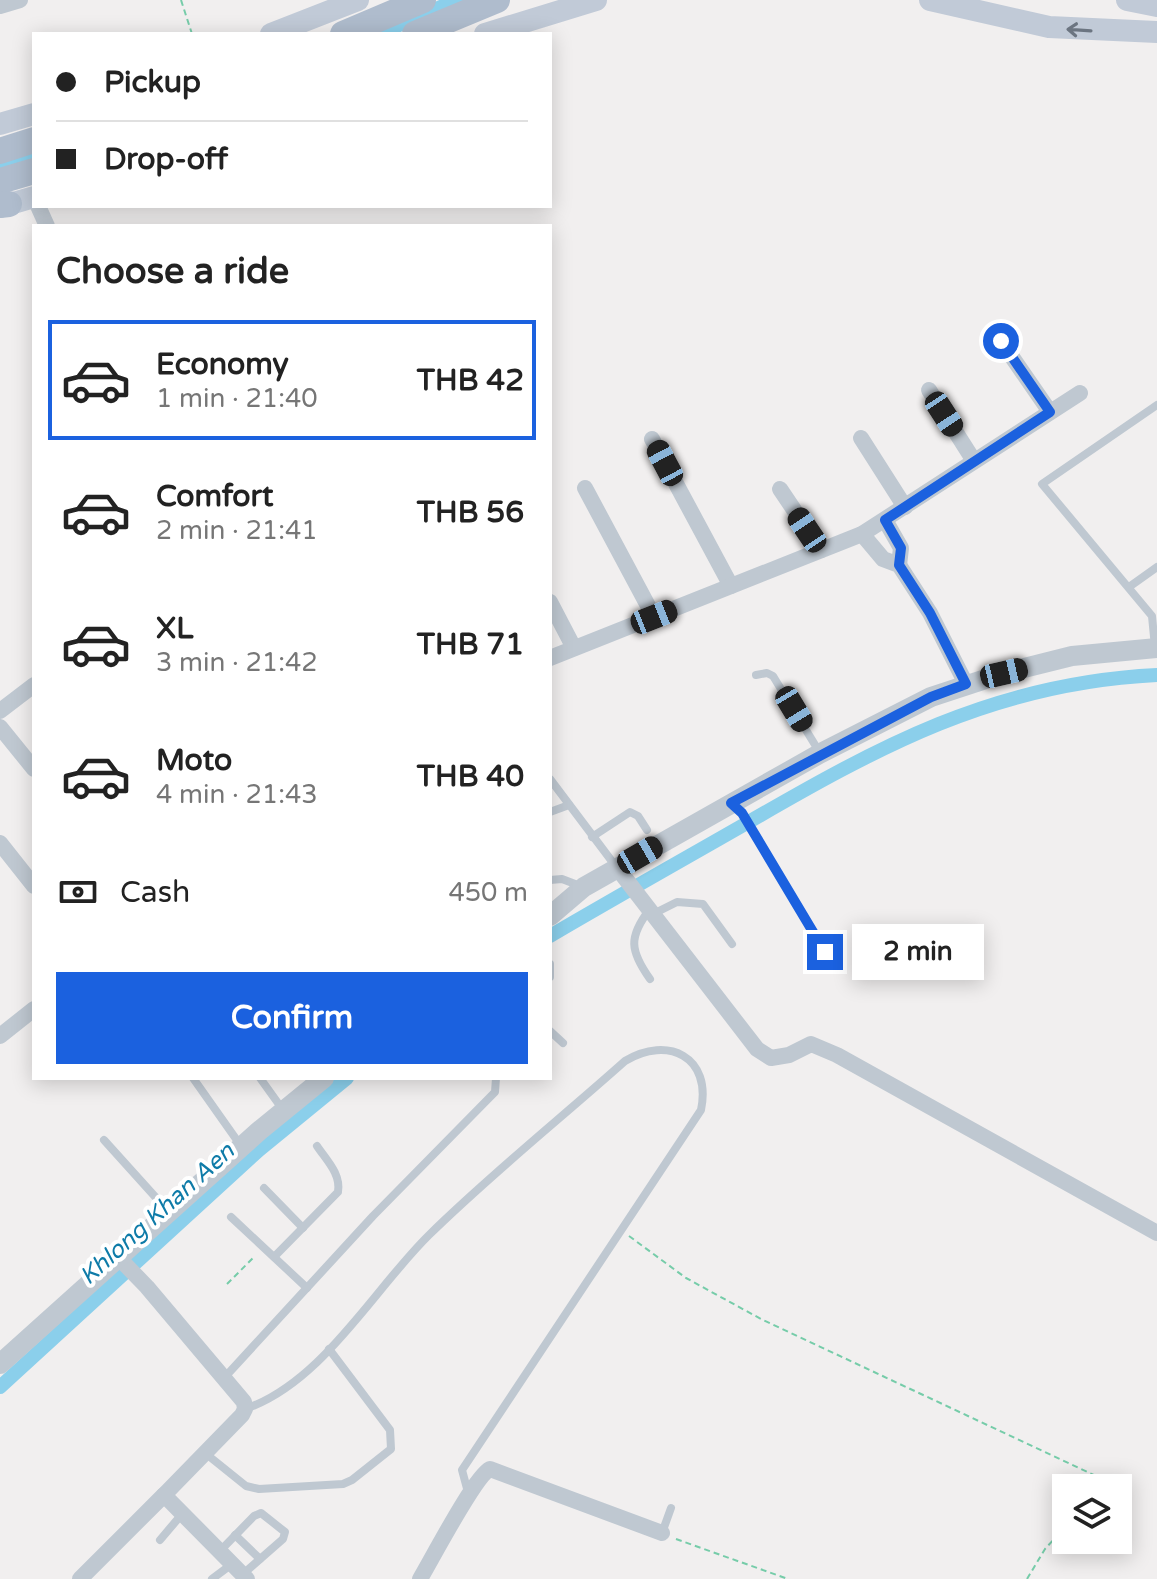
<!DOCTYPE html>
<meta charset="utf-8">
<style>
body{margin:0;font-family:"Varela Round",sans-serif;background:#f6f6f6;color:#222;height:100vh;display:flex;flex-direction:column;font-size:30px;white-space:nowrap}
*{box-sizing:border-box;margin:0}
p{font-size:26px;color:#767676}
.icon{flex:none;width:44px;height:44px;fill:none;stroke:currentColor;stroke-width:2;stroke-linecap:round;stroke-linejoin:round}
.map{position:relative;flex:1;overflow:hidden}
.drawer{position:absolute;left:32px;top:224px;width:520px;height:856px;display:flex;flex-direction:column;background:#fff;border-radius:0px;box-shadow:0 4px 20px #0003}
.drawer>*{flex:none}
.top-card{position:absolute;left:32px;top:32px;width:520px;height:176px;border-radius:0px;box-shadow:0 4px 20px #0003;display:grid;align-content:center;height:176px;padding:0 24px;background:#fff}
.controls{position:absolute;left:1052px;top:1474px;display:grid;gap:16px}
.controls a{display:grid;place-items:center;width:80px;height:80px;border-radius:0px;background:#fff;box-shadow:0 4px 20px #0003;font-size:40px}
.end{position:absolute;width:36px;height:36px;margin:-18px;border:10px solid #1b61df;background:#fff;box-shadow:0 0 0 4px #fff}
.from{border-radius:50%}
.bubble{position:absolute;height:56px;border-radius:0px;background:#fff;box-shadow:0 4px 20px #0003;font-size:26px;font-weight:800;line-height:56px;text-align:center}
.car{position:absolute;width:24px;height:48px;margin:-24px -12px;border-radius:10px;box-shadow:0 0 6px 2px #0007;background:linear-gradient(#222 24%,#8ab4d8 0 40%,#222 0 76%,#8ab4d8 0 86%,#222 0)}
.top-card b{display:flex;align-items:center;gap:28px;height:76px;font-size:30px}
.top-card b+b{border-top:2px solid #e0e0e0}
.top-card i{width:20px;height:20px;background:#222}
ul{padding:0;list-style:none}
li{display:flex;align-items:center;gap:24px;height:120px;margin:0 16px 12px;padding:0 8px;border:4px solid transparent;border-radius:0px}
li div{flex:1}
li b{display:block;font-size:30px}
li em{font-style:normal;font-weight:800}
li.current{border-color:#1b61df}
li>.icon{width:72px;height:72px;stroke-width:1.5}
h2{padding:0 24px;font-size:36px;line-height:96px}
.pay{display:flex;align-items:center;gap:20px;height:88px;padding:0 24px;font-size:30px}
.pay p{margin-inline-start:auto}
.button{display:flex;gap:16px;margin-top:auto;padding:16px 24px}
.button a{flex:1;height:92px;border-radius:0px;background:#1b61df;color:#fff;font-size:32px;font-weight:800;line-height:92px;text-align:center}
.map>svg:first-child{display:block}
.lines{fill:none;stroke-linecap:round;stroke-linejoin:round}
.canal{stroke:#8bcfeb;stroke-width:14}
.path{stroke:#76cca9;stroke-width:2;stroke-dasharray:6 4;stroke-linecap:butt}
.service{stroke:#bfc8d1;stroke-width:8}
.minor{stroke:#bfc8d1;stroke-width:16}
.tertiary{stroke:#bfc8d1;stroke-width:20}
.secondary{stroke:#c1cad7;stroke-width:22}
.primary{stroke:#afbccd;stroke-width:26}
.oneway{stroke:#6c7581}
.route{stroke:#1b61df;stroke-width:10}
.labels{text-anchor:middle;dominant-baseline:central;stroke-width:8;stroke-linejoin:round;paint-order:stroke}
.water-label{font-size:24px;font-style:italic;fill:#0e7ba8;stroke:#fff}
</style>
<div class="map">
<svg width="1157" height="1579" viewBox="0 0 1157 1579">
<rect width="100%" height="100%" fill="#f1efef"/>
<g class="lines">
<g class="canal">
<polyline points="378,34 457,0"/>
<polyline points="0,164 34,155"/>
<path d="M550 936C613 899 677 863 740 827 878 747 993 683 1157 675"/>
<polyline points="0,1387 259,1150 347,1078"/>
</g>
<g class="path">
<polyline points="181,0 192,34"/>
<polyline points="629,1236 686,1278 761,1319 1096,1476 1099,1488"/>
<polyline points="227,1284 254,1257"/>
<polyline points="676,1539 788,1579"/>
<polyline points="1027,1579 1045,1549 1066,1526"/>
</g>
<g class="service">
<polyline points="1129,587 1157,567"/>
<polyline points="1155,647 1152,616 1042,484 1157,405"/>
<polyline points="756,675 767,673 773,676 820,753"/>
<polyline points="550,779 617,868"/>
<polyline points="732,804 742,813 825,952"/>
<polyline points="550,812 569,805"/>
<polyline points="592,837 630,812 638,816 647,830"/>
<polyline points="550,880 562,879 583,887"/>
<path d="M650 909C628 937 630 951 650 979"/>
<polyline points="655,913 677,902 703,904 732,944"/>
<polyline points="550,964 550,977"/>
<polyline points="550,1031 563,1043"/>
<polyline points="193,1078 241,1146"/>
<polyline points="260,1078 283,1110"/>
<polyline points="104,1140 168,1211"/>
<polyline points="264,1188 303,1228"/>
<polyline points="231,1217 307,1288"/>
<path d="M274 1257 338 1192C341 1174 327 1161 317 1146"/>
<polyline points="225,1377 373,1216 495,1092 496,1078"/>
<path d="M245 1409C322 1383 373 1290 429 1235 491 1174 560 1119 625 1061 668 1035 712 1057 701 1110L462 1470 469 1496"/>
<polyline points="205,1453 246,1486 259,1489 343,1484 352,1480 391,1449 390,1430 329,1349"/>
<polyline points="662,1533 671,1508"/>
<polyline points="235,1535 260,1559"/>
<polyline points="160,1540 182,1514"/>
<polyline points="220,1551 254,1516 261,1513 285,1532 283,1539 243,1574"/>
<polyline points="212,1579 232,1564"/>
</g>
<g class="minor">
<polyline points="0,6 20,0"/>
<polyline points="38,206 47,226"/>
<polyline points="1001,341 1050,412"/>
<polyline points="929,390 974,461"/>
<polyline points="861,438 905,507"/>
<polyline points="652,439 731,586"/>
<polyline points="585,488 654,617"/>
<polyline points="780,489 821,550"/>
<polyline points="885,520 901,548 899,565"/>
<polyline points="862,534 883,559 899,565 930,613 966,684"/>
<polyline points="550,602 574,648"/>
<polyline points="550,658 862,534 1080,393"/>
<polyline points="0,711 34,685"/>
<polyline points="0,727 34,769"/>
<polyline points="0,843 34,886"/>
<polyline points="618,869 757,1049 771,1058 789,1055 811,1044 837,1055 1157,1233"/>
<polyline points="0,1036 34,1009"/>
<polyline points="118,1257 147,1287 244,1402 245,1409 242,1415 164,1495 247,1579"/>
<polyline points="80,1579 164,1495"/>
<path d="M420 1579C432 1559 475 1476 490 1469L662 1533"/>
</g>
<g class="tertiary">
<polyline points="550,916 584,887 821,753 931,697 1004,673 1072,656 1157,648"/>
<polyline points="0,1364 259,1131 324,1078"/>
</g>
<g class="secondary">
<polyline points="930,0 1049,27 1157,32"/>
<polyline points="1127,0 1157,6"/>
<polyline points="271,34 358,0"/>
<polyline points="485,34 596,0"/>
<polyline points="0,124 34,114"/>
<polyline points="0,207 34,197"/>
</g>
<g class="primary">
<polyline points="343,34 423,0"/>
<polyline points="415,34 497,0"/>
<polyline points="0,151 34,140"/>
<polyline points="0,181 34,171"/>
<polyline points="0,205 9,204"/>
</g>
</g>
<defs><path id="oneway-shaft" d="M-6 0H5M1.5-3L5.5 0L1.5 3" fill="none" stroke-width="1.6" stroke-linecap="round" stroke-linejoin="round" transform="scale(2)"/></defs>
<use class="oneway" href="#oneway-shaft" transform="translate(1079 30) rotate(-176)"/>
<g class="lines">
<polyline class="route" points="825,952 742,813 731,803 931,697 966,684 930,613 899,565 901,548 885,520 1050,412 1001,341"/>
</g>
<g class="labels">
<g class="water-label">
<text transform="translate(157 1214) rotate(-42)">Khlong Khan Aen</text>
</g>
</g>
</svg>
<div class="controls">
<a><svg class="icon" aria-label="layers" viewBox="0 0 24 24"><path d="M12 4l9 5-9 5-9-5zM3 14l9 5 9-5"/></svg></a>
</div>
<i class="end from" style="left:1001px;top:341px"></i>
<i class="end" style="left:825px;top:952px"></i>
<div class="bubble" style="left:852px;top:924px;width:132px">2 min</div>
<i class="car" style="left:944px;top:414px;rotate:147deg"></i>
<i class="car" style="left:665px;top:463px;rotate:332deg"></i>
<i class="car" style="left:807px;top:530px;rotate:326deg"></i>
<i class="car" style="left:654px;top:617px;rotate:68deg"></i>
<i class="car" style="left:1004px;top:673px;rotate:77deg"></i>
<i class="car" style="left:794px;top:709px;rotate:149deg"></i>
<i class="car" style="left:640px;top:855px;rotate:60deg"></i>
<div class="top-card">
<b><i class="from"></i>Pickup</b>
<b><i></i>Drop-off</b>
</div>
<section class="drawer">
<h2>Choose a ride</h2>
<ul>
<li class="current"><svg class="icon" aria-label="car" viewBox="0 0 24 24"><path d="M5 17H2v-5l4-1 3-4h7l3 4 3 1v5h-3M9 17h6M6 11h13"/><circle cx="7" cy="17" r="2"/><circle cx="17" cy="17" r="2"/></svg><div><b>Economy</b><p>1 min · 21:40</p></div><em>THB 42</em></li>
<li><svg class="icon" aria-label="car" viewBox="0 0 24 24"><path d="M5 17H2v-5l4-1 3-4h7l3 4 3 1v5h-3M9 17h6M6 11h13"/><circle cx="7" cy="17" r="2"/><circle cx="17" cy="17" r="2"/></svg><div><b>Comfort</b><p>2 min · 21:41</p></div><em>THB 56</em></li>
<li><svg class="icon" aria-label="car" viewBox="0 0 24 24"><path d="M5 17H2v-5l4-1 3-4h7l3 4 3 1v5h-3M9 17h6M6 11h13"/><circle cx="7" cy="17" r="2"/><circle cx="17" cy="17" r="2"/></svg><div><b>XL</b><p>3 min · 21:42</p></div><em>THB 71</em></li>
<li><svg class="icon" aria-label="car" viewBox="0 0 24 24"><path d="M5 17H2v-5l4-1 3-4h7l3 4 3 1v5h-3M9 17h6M6 11h13"/><circle cx="7" cy="17" r="2"/><circle cx="17" cy="17" r="2"/></svg><div><b>Moto</b><p>4 min · 21:43</p></div><em>THB 40</em></li>
</ul>
<div class="pay"><svg class="icon" aria-label="cash" viewBox="0 0 24 24"><path d="M3 7h18v10H3z"/><circle cx="12" cy="12" r="2"/></svg>Cash<p>450 m</p></div>
<div class="button"><a>Confirm</a></div>
</section>
</div>
